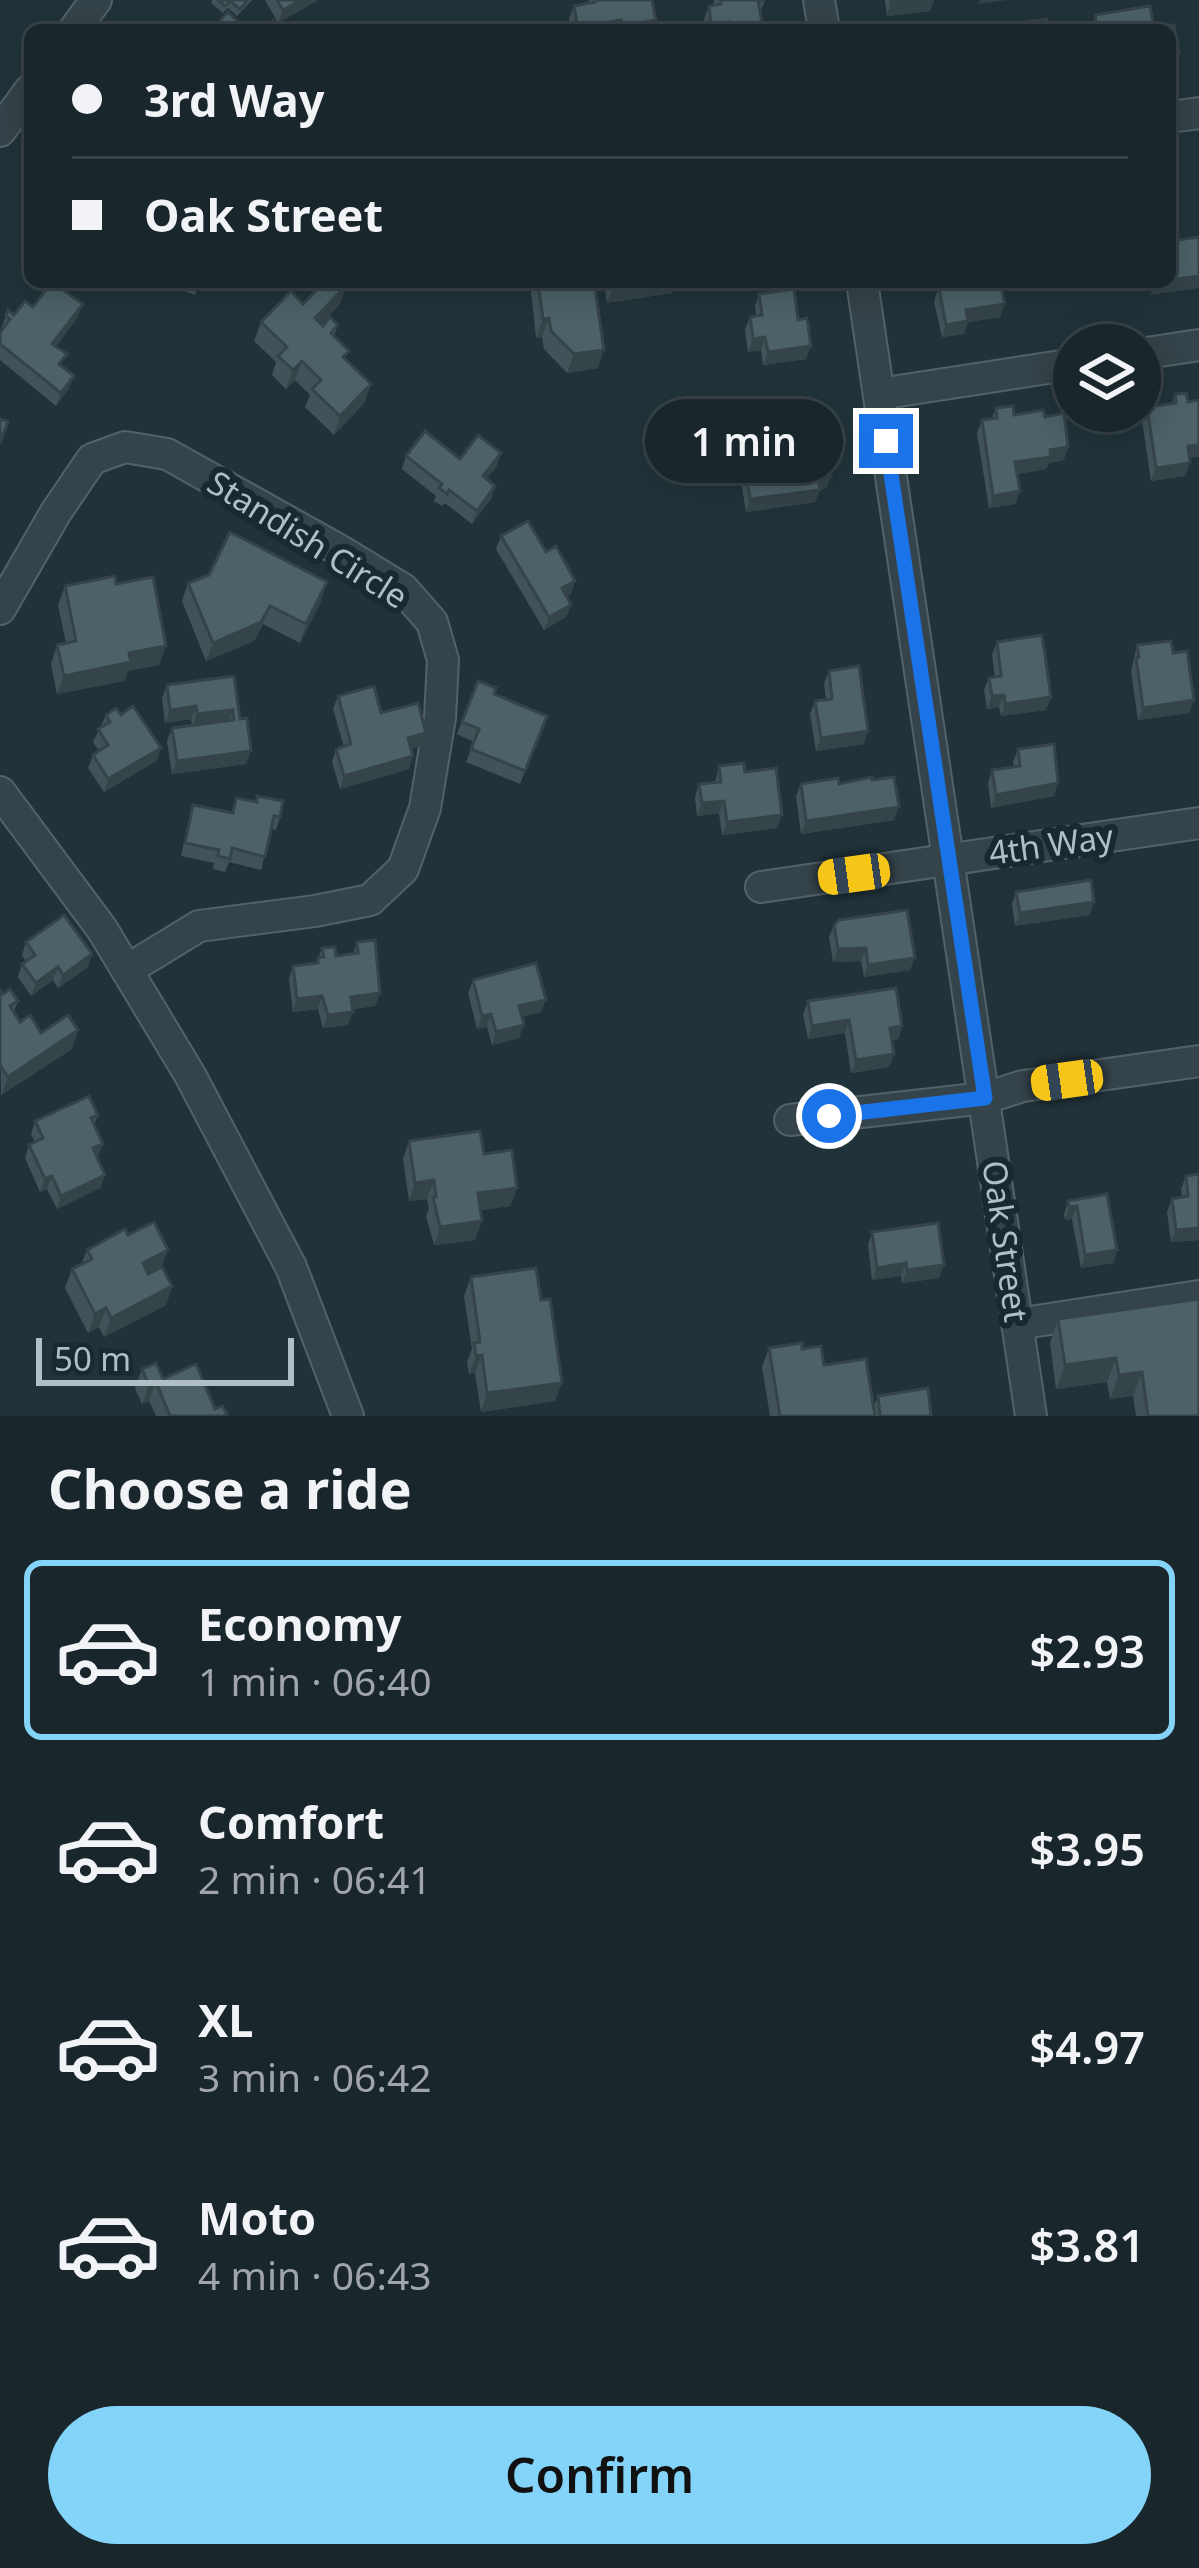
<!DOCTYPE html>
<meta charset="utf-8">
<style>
body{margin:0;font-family:"Noto Sans",sans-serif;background:#263238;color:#f1f3f6;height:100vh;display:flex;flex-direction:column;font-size:45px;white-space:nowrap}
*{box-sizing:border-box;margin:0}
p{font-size:39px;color:#9fa5a9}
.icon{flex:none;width:66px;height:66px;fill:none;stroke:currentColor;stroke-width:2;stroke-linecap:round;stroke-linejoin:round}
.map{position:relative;height:1416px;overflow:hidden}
.side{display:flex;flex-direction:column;background:#19262c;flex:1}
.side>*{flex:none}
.guide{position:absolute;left:24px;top:24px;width:1152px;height:264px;border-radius:18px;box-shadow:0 6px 30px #0003,0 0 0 3px #374348;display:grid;align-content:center;height:264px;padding:0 48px;background:#19262c}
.buttons{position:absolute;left:1053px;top:324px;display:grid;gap:24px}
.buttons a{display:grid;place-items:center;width:108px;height:108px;border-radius:50%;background:#19262c;box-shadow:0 6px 30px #0003,0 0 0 3px #374348;font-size:60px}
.scale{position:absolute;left:36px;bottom:30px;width:258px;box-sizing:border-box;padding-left:12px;border:6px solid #b0bfc6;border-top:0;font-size:33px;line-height:42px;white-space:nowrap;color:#b0bfc6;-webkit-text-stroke:9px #1a292f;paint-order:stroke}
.end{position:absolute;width:54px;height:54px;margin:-27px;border:15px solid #1a73e8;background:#fff;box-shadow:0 0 0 6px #fff}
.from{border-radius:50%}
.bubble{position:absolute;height:84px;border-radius:42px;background:#19262c;box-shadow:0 6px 30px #0003,0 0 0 3px #374348;font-size:39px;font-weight:600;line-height:84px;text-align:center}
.car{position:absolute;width:36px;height:72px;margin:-36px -18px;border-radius:15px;box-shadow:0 0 9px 3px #0007;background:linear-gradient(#f5c518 24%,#345 0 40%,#f5c518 0 76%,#345 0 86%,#f5c518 0)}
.guide b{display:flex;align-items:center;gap:42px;height:114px;font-size:45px}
.guide b+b{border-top:3px solid #374348}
.guide i{width:30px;height:30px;background:#f1f3f6}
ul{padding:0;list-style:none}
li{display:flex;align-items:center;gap:36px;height:180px;margin:0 24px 18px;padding:0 24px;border:6px solid transparent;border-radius:18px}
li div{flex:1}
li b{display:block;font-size:45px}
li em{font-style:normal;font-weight:600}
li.on{border-color:#83d4f8}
li>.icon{width:108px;height:108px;stroke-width:1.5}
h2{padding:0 48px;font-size:54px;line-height:144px}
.primary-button{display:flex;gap:24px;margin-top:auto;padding:24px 48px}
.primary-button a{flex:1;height:138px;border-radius:72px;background:#83d4f8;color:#111;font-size:48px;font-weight:600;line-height:138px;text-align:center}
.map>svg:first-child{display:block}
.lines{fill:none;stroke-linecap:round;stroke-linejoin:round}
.minor-casing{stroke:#536268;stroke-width:34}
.minor{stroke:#35444a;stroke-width:30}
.wall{fill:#415359}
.shaded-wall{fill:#354449}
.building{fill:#4c6168;stroke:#354449;stroke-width:3}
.route{stroke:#1a73e8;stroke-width:15}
.labels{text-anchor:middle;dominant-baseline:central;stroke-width:12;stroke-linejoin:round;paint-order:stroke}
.street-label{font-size:33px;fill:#b0bfc6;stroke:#1a292f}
</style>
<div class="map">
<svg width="1199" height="1416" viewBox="0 0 1199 1416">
<rect width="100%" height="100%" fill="#21333a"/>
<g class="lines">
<defs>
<g id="minor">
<polyline points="819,0 824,30"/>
<polyline points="74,30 96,0"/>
<polyline points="1170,117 1199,113"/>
<polyline points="0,131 30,90"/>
<polyline points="862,282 1031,1416"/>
<polyline points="1140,354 1199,345"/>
<polyline points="879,394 1074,364"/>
<polyline points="0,609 56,512 92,459 125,447 167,454 339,550 403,589 432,622 443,660 440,718 425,808 403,869 370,900 315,911 199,926 127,970"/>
<polyline points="0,792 102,929 190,1075 291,1267 348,1416"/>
<polyline points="761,887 1199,823"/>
<polyline points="790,1120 985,1098 1023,1086 1199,1061"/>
<polyline points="1017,1324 1199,1296"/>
</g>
</defs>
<use href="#minor" class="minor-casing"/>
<use href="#minor" class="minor"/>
</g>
<g class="wall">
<polygon points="212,0 252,0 237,16 228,8 223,13 211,3"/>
<polygon points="265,0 318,0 278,23"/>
<polygon points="589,0 652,0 652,30 571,30 569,18 574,6 589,3"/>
<polygon points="714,0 765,0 760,12 759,30 705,30 704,19 709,6 714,5"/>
<polygon points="885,0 934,0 930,11 887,16"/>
<polygon points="1150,6 1154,27 1174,25 1179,52 1174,65 1170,66 1170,30 1091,30 1095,15"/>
<polygon points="159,282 199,282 195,295"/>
<polygon points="530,282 594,282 598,368 567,373 544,349 542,337 536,338"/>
<polygon points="604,282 676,282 672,293 607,303"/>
<polygon points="940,282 1000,317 968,322 964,334 942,337 934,302"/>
<polygon points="759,294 798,320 806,359 763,365 761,350 748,352 745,330 750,317 756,316 755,306"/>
<polygon points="303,304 340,304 321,324 323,326 338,325 334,336 346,360 371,384 364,403 334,435 305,407 310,395 295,380 286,389 272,375 276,362 254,341 261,322"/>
<polygon points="33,307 78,317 56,346 69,388 56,406 0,360 0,333 8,310 14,315"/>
<polygon points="1175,394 1188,402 1189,458 1185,476 1151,481 1142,420 1147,407 1172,404"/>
<polygon points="996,408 1014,415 1064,460 1049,463 1046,469 1017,474 1020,491 1015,504 989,508 977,433 982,420 992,418"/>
<polygon points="406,456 460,459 497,466 486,479 495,486 491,499 472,524 445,503 442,506 434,501 436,496 402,469"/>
<polygon points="744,456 816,459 831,476 826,488 820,489 815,502 746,512 739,469"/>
<polygon points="501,536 546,552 571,594 566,596 571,605 566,617 544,630 496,549"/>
<polygon points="188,583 321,601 300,643 263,624 254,641 206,661 182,601"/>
<polygon points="116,584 159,665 128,671 124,681 57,694 51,664 57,645 66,643 58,605 65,586"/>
<polygon points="997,642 1051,697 1046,710 1001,716 999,707 987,709 984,690 989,678 995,677 992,655"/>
<polygon points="1137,645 1173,653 1194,700 1189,713 1138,720 1131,671"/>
<polygon points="829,671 864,744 816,751 810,714 815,701 826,700 824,683"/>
<polygon points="234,676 246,764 172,774 167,741 172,728 192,726 191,719 165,723 162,698 167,685"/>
<polygon points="478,681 494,694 547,716 520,784 466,762 474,742 457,734"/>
<polygon points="338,696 381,713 422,746 411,749 409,769 340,789 332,762 336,749 344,747 333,709"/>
<polygon points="106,715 121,715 161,748 156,761 104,792 88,768 93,755 99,751 93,742"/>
<polygon points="1018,749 1054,796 991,808 988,783 992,770 1014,767 1013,762"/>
<polygon points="719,766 745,772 777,828 722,835 719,813 697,816 695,797 699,784 715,783"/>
<polygon points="801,784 839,784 894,820 801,834 796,796"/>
<polygon points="257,796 280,817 276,830 271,829 261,870 229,862 225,872 213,869 214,863 181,856 193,805 231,813 236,798 255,802"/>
<polygon points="1016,892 1090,915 1015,926 1012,904"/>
<polygon points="834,925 910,970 864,977 861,961 833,962 829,937"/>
<polygon points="26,942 88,967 58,988 53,980 31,996 18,977 22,964 26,962 22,955"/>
<polygon points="357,942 380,993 375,1006 352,1009 348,1025 323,1028 318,1009 293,1012 289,979 293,966 316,963 322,948 336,956 353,954"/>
<polygon points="473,980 541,1012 522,1017 519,1038 492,1045 487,1027 477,1029 468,993"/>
<polygon points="0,990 3,994 18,1001 14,1012 20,1022 41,1033 78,1030 72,1049 1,1095"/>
<polygon points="808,1001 902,1026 898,1039 892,1040 894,1054 889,1067 851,1073 845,1033 808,1039 803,1014"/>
<polygon points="98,1115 94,1125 98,1157 97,1157 105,1175 100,1188 57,1209 47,1189 40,1192 25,1158 29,1145 35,1142 31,1134 35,1121"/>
<polygon points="409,1141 484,1154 517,1188 510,1206 481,1210 475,1240 434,1245 426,1216 429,1209 427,1199 409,1201 403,1159"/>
<polygon points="1199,1174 1199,1240 1171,1242 1167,1212 1172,1199 1182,1197 1181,1189 1186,1176"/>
<polygon points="1107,1194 1117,1250 1113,1263 1081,1268 1072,1219 1065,1220 1064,1214 1068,1201"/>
<polygon points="872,1232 939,1278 902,1283 901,1276 872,1280 868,1245"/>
<polygon points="128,1235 162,1267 172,1286 166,1305 104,1337 99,1327 88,1333 65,1288 72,1269 81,1265 87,1250"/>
<polygon points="471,1277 555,1401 481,1412 475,1373 469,1374 467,1362 472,1349 464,1296"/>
<polygon points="1199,1299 1199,1416 1136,1416 1133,1396 1110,1399 1107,1382 1056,1389 1050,1343 1058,1319"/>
<polygon points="769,1348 802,1349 873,1408 878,1396 931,1416 770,1416 762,1367"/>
<polygon points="142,1369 163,1379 227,1414 226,1416 156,1416 149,1401 142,1404 135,1388"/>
</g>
<g class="shaded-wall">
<polygon points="301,0 318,0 278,23 283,10"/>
<polygon points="918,0 934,0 930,11 887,16 891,3"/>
<polygon points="980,0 1006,0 978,4"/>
<polygon points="621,20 617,30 597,30 599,24"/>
<polygon points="656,20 652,30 620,30 622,26"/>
<polygon points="730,22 727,30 709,30 711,25"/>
<polygon points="762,22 759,30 730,30 731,26"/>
<polygon points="1179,52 1174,65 1170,66 1170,54"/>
<polygon points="1199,276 1199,288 1150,295 1155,282 1170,282 1170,280"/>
<polygon points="663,282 676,282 672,293 607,303 612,290"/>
<polygon points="347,285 340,304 308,337 315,318"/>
<polygon points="83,304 78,317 48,357 52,344"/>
<polygon points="1005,304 1000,317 968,322 964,334 942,337 946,325 966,310"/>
<polygon points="549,318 542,337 536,338 543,319"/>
<polygon points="765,337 761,350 748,352 753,339"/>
<polygon points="811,346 806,359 763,365 768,352"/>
<polygon points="604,350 598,368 567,373 574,354"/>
<polygon points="302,361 295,380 286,389 293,370"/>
<polygon points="74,376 69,388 56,406 61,393"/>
<polygon points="371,384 364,403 334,435 340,416"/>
<polygon points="1199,445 1199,457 1183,459 1188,446"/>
<polygon points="1068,447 1064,460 1049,463 1046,469 1010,475 1015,462 1050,450"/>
<polygon points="501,453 497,466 479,489 483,476"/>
<polygon points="1190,463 1185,476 1151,481 1156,468"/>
<polygon points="831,476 826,488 814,490 818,477"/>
<polygon points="495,486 491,499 472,524 477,511"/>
<polygon points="820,490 815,502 746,512 750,499"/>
<polygon points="1020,491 1015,504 989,508 993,496"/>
<polygon points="575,581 571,594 557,601 562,588"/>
<polygon points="327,582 321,601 300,643 306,624"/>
<polygon points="571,605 566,617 544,630 549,617"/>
<polygon points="270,606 254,641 206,661 213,643"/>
<polygon points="166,646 159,665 128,671 124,681 57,694 64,676 129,653"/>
<polygon points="1004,695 999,707 987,709 992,696"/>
<polygon points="1051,697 1046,710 1001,716 1005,704"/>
<polygon points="1194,700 1189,713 1138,720 1143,708"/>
<polygon points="196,706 191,719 165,723 170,710"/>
<polygon points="233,710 228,723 192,727 197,714"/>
<polygon points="868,731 864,744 816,751 821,738"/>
<polygon points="426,733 422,746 404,751 408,738"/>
<polygon points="161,748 156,761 104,792 108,779"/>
<polygon points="251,751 246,764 172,774 177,761"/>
<polygon points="413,756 409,769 340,789 344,776"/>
<polygon points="1058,783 1054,796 991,808 996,795"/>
<polygon points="724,801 719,813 697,816 702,803"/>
<polygon points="899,807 894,820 801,834 806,821"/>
<polygon points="782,815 777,828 722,835 727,822"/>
<polygon points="1094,902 1090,915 1015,926 1020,913"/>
<polygon points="866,948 861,961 833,962 838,949"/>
<polygon points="92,954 88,967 58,988 63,975"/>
<polygon points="915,958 910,970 864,977 868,965"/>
<polygon points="58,967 53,980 31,996 36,983"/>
<polygon points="380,993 375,1006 346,1010 351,997"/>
<polygon points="322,996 318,1009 293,1012 297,999"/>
<polygon points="546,1000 541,1012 514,1019 519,1006"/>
<polygon points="353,1012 348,1025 323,1028 328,1015"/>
<polygon points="491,1014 487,1027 477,1029 482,1016"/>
<polygon points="849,1020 845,1033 808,1039 812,1026"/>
<polygon points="524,1025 519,1038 492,1045 496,1032"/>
<polygon points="902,1026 898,1039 885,1041 890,1028"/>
<polygon points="78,1030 72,1049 1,1095 8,1077"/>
<polygon points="894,1054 889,1067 851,1073 856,1060"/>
<polygon points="103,1144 98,1157 88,1161 93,1148"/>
<polygon points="105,1175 100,1188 57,1209 61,1196"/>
<polygon points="52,1176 47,1189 40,1192 45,1179"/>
<polygon points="434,1180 427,1199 409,1201 415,1183"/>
<polygon points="517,1188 510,1206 471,1212 478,1193"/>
<polygon points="1077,1206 1072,1219 1065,1220 1069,1207"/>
<polygon points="482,1221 475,1240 434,1245 440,1227"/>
<polygon points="1199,1228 1199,1240 1171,1242 1176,1230"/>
<polygon points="168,1250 161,1269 136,1282 143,1263"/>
<polygon points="1117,1250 1113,1263 1081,1268 1085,1255"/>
<polygon points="906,1263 901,1276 872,1280 877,1268"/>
<polygon points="944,1265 939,1278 902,1283 907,1270"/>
<polygon points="172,1286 166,1305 104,1337 111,1318"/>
<polygon points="106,1308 99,1327 88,1333 95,1314"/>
<polygon points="482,1355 475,1373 469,1374 476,1356"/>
<polygon points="1116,1358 1107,1382 1056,1389 1065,1365"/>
<polygon points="1142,1372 1133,1396 1110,1399 1119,1375"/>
<polygon points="156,1382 149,1401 142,1404 149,1385"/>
<polygon points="562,1383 555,1401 481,1412 487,1393"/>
</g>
<g class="building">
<polygon points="218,0 248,0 240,9 230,1 225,6"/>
<polygon points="277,0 301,0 283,10"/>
<polygon points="595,0 652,0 656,20 622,26 621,20 599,24 600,30 578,30 574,6 595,2"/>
<polygon points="720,0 765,0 758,1 762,22 731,26 730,22 711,25 709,6 721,4"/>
<polygon points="891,0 918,0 891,3"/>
<polygon points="1150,6 1154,27 1174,25 1179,52 1170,54 1170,30 1097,30 1095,15"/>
<polygon points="228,12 247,30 211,30"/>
<polygon points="1047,19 1049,30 992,30 991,27"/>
<polygon points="273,20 278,26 275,30 264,30"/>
<polygon points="1199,237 1199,276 1170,280 1170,241"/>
<polygon points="52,282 83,304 52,344 67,354 59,364 74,376 61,393 0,344 0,333 10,319 6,316 8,310 14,315 25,301 33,307"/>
<polygon points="324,282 343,282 347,285 315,318 323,326 330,317 338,325 331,333 349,351 343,357 371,384 340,416 312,389 321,380 302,361 293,370 278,356 287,347 261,322 291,291 303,304"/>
<polygon points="538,282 594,282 604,350 574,354 551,331 549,318 543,319"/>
<polygon points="610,282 663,282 612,290"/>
<polygon points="940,282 1000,282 1005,304 966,310 968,321 946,325 939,289"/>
<polygon points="794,289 798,320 807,318 811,346 768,352 765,337 753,339 750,317 762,315 759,294"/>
<polygon points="1186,393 1188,402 1199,400 1199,445 1188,446 1190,463 1156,468 1147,407 1176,403 1175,394"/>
<polygon points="1013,406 1014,415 1043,410 1045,417 1064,413 1068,447 1050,450 1051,457 1015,462 1020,491 993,496 982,420 997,418 996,408"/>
<polygon points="0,419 8,421 0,443"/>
<polygon points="425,431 460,459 478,435 501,453 483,476 495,486 477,511 449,490 447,494 439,488 442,484 406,456"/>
<polygon points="814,446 816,459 828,457 831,476 818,477 820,490 750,499 744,456"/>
<polygon points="528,521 546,552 556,546 575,581 562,588 571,605 549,617 501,536"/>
<polygon points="230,532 327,582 306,624 270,606 261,622 213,643 188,583 209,575"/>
<polygon points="115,576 116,584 153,577 166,646 129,653 131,662 64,676 57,645 76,641 65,586"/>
<polygon points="1042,635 1051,697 1005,704 1004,695 992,696 989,678 1001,676 997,642"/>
<polygon points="1171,641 1173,653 1187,651 1194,700 1143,708 1136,658 1139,657 1137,645"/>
<polygon points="859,666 868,731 821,738 815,701 832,699 829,671"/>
<polygon points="234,676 240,719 247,718 251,751 177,761 172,728 234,720 233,710 197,714 196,706 170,710 167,685"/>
<polygon points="478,681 496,688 494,694 547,716 525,771 471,749 479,729 462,722"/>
<polygon points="374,686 381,713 418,703 426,733 408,738 413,756 344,776 336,749 351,744 338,696"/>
<polygon points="133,706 161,748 108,779 93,755 108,745 98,729 110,722 106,715 116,708 121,715"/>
<polygon points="1054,744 1058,783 996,795 992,770 1020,766 1018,749"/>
<polygon points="744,763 745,772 776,768 782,815 727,822 724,801 702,803 699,784 721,782 719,766"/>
<polygon points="872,777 872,780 894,777 899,807 806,821 801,784 838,778 839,784"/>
<polygon points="257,796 283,801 280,817 274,816 265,857 232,848 230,859 218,856 219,850 185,843 193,805 233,813 236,798 257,802"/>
<polygon points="1091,880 1094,902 1020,913 1016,892"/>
<polygon points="907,910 915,958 868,965 866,948 838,949 834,925 839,920"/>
<polygon points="64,915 92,954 63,975 58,967 36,983 22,964 35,955 26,942"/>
<polygon points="375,940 380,993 351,997 353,1012 328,1015 322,996 297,999 293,966 318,963 318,958 324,957 322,948 335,947 336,956 358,953 357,942"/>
<polygon points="536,963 546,1000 519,1006 524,1025 496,1032 491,1014 482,1016 473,980"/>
<polygon points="896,988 902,1026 890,1028 894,1054 856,1060 849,1020 812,1026 808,1001"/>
<polygon points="10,989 18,1001 10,1006 20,1022 30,1015 41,1033 68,1015 78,1030 8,1077 0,1065 0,990 3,994"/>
<polygon points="89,1096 98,1115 91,1118 103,1144 93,1148 105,1175 61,1196 52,1176 45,1179 29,1145 43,1138 35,1121"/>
<polygon points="480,1131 484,1154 512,1150 517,1188 478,1193 482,1221 440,1227 433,1197 436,1197 434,1180 415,1183 409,1141"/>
<polygon points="1199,1174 1199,1228 1176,1230 1172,1199 1188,1196 1186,1176"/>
<polygon points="1107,1194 1117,1250 1085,1255 1077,1206 1069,1207 1068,1201"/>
<polygon points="154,1222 168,1250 143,1263 148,1274 162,1267 172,1286 111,1318 106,1308 95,1314 72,1269 92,1259 87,1250 125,1229 128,1235"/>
<polygon points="938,1223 944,1265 907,1270 906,1263 877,1268 872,1232"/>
<polygon points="536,1268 541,1300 550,1299 562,1383 487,1393 482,1355 476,1356 474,1343 480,1342 471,1277"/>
<polygon points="1199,1299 1199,1416 1148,1416 1142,1372 1119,1375 1116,1358 1065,1365 1058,1319"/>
<polygon points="802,1343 802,1349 821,1346 824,1365 866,1359 875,1416 780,1416 769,1348"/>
<polygon points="156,1363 163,1379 196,1364 215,1409 222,1406 227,1414 223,1416 170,1416 156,1382 149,1385 142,1369"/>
<polygon points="928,1388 931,1416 880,1416 878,1396"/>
</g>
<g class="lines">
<polyline class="route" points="829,1116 985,1098 886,441"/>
</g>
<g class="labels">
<g class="street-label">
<text transform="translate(308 539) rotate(32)">Standish Circle</text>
<text transform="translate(1051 844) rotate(-8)">4th Way</text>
<text transform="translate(1006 1241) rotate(82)">Oak Street</text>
</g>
</g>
</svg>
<div class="buttons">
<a><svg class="icon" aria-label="layers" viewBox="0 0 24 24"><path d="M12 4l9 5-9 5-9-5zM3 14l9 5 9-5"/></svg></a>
</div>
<div class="scale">50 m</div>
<i class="end from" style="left:829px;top:1116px"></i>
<i class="end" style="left:886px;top:441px"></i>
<div class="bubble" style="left:645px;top:399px;width:198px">1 min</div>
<i class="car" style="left:854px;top:874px;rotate:262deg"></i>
<i class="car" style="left:1067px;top:1080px;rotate:262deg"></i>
<div class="guide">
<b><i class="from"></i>3rd Way</b>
<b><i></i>Oak Street</b>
</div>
</div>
<section class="side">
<h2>Choose a ride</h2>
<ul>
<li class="on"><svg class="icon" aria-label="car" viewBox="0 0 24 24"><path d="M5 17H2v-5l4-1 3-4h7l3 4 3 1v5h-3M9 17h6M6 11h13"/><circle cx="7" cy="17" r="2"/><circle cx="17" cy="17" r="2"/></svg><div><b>Economy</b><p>1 min · 06:40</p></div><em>$2.93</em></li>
<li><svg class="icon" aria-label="car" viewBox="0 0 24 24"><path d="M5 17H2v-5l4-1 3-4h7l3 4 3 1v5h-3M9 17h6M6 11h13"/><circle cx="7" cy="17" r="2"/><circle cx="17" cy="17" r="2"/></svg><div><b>Comfort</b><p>2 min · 06:41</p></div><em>$3.95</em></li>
<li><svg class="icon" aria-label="car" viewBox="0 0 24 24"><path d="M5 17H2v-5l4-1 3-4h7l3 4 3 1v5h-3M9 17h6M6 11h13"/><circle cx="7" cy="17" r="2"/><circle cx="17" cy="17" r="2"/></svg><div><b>XL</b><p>3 min · 06:42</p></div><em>$4.97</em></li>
<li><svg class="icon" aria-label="car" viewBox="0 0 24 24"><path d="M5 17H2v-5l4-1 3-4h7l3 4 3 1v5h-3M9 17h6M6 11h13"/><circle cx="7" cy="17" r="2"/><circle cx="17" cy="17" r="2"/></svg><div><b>Moto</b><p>4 min · 06:43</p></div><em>$3.81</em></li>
</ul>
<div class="primary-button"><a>Confirm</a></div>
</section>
